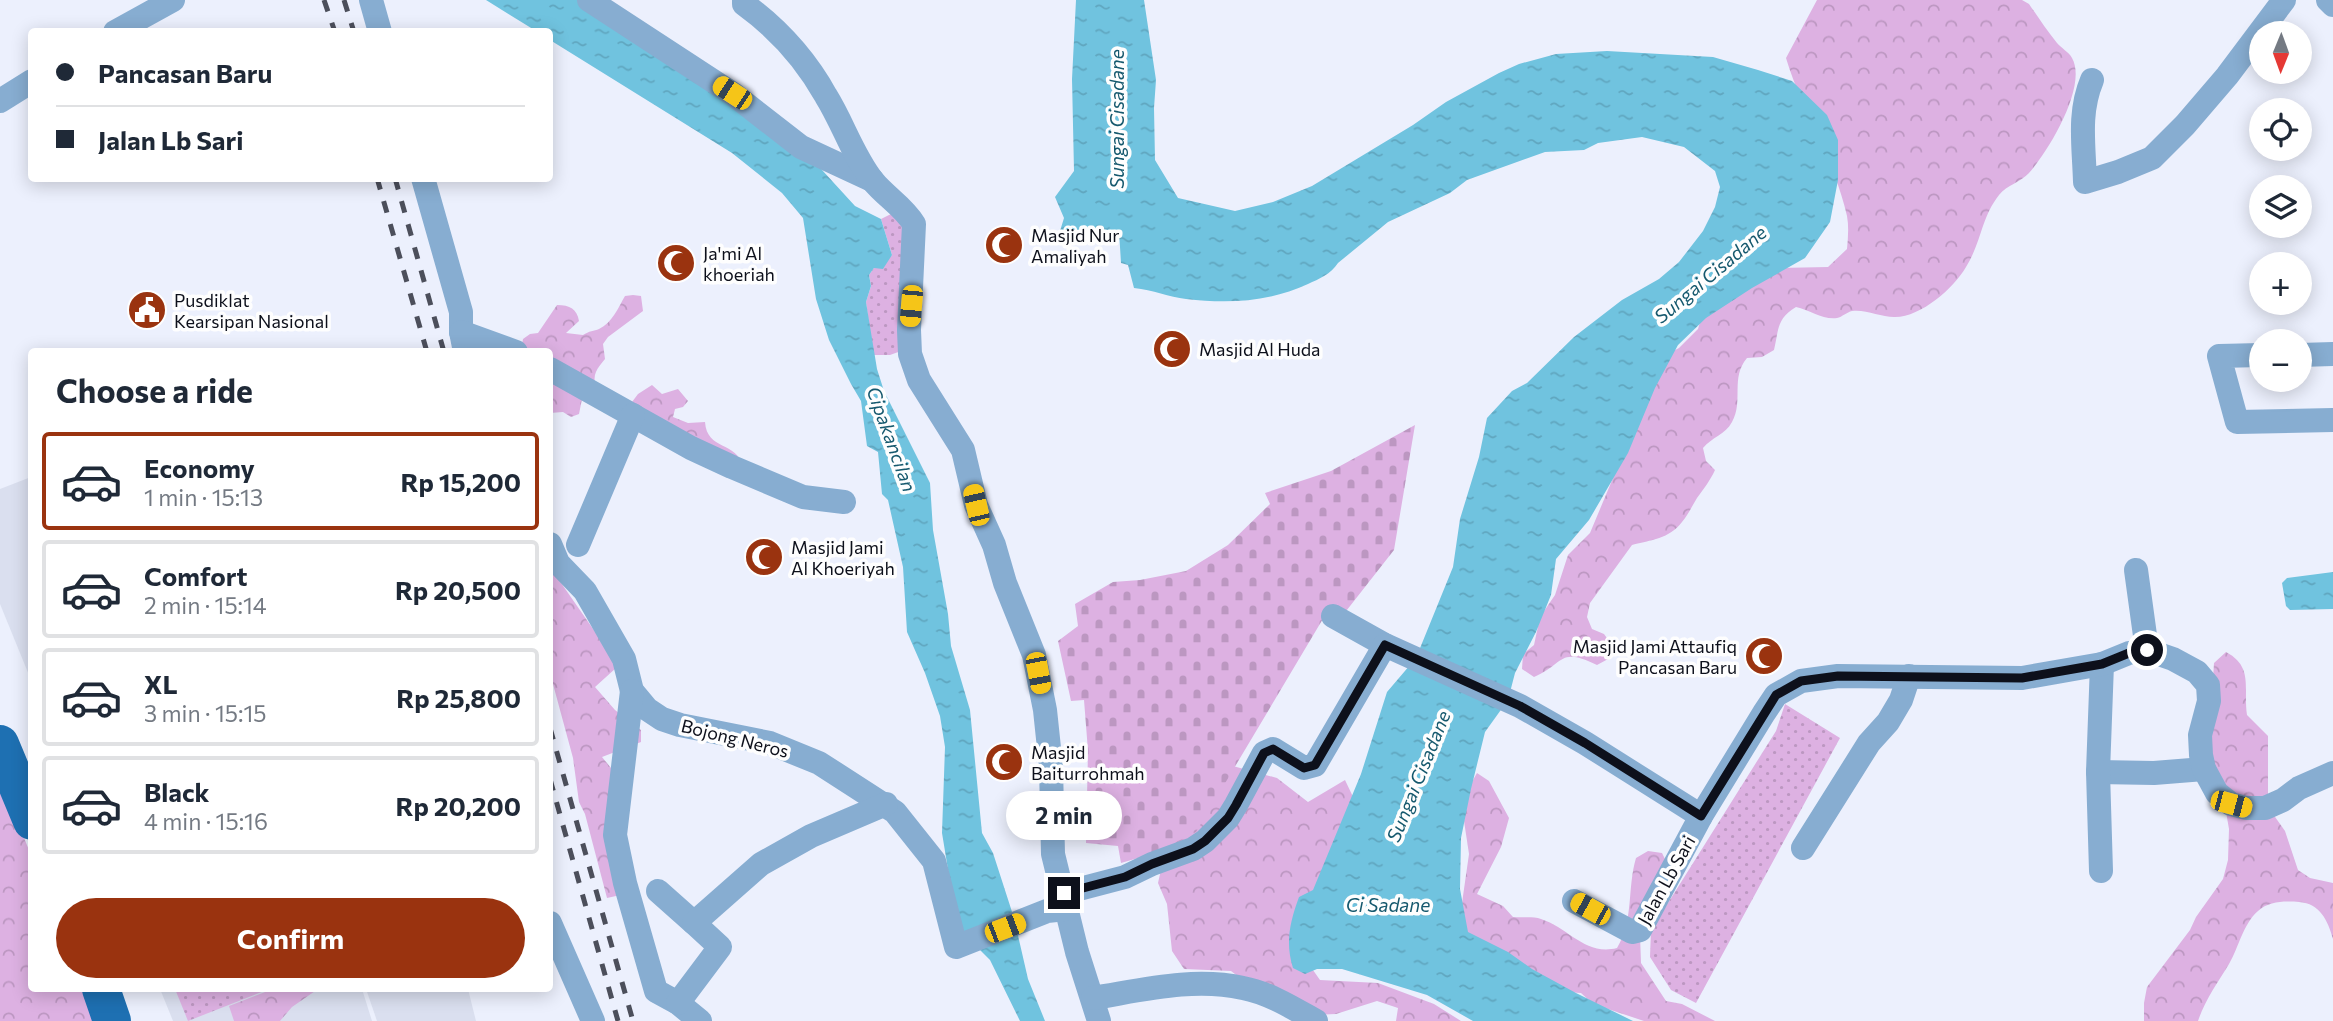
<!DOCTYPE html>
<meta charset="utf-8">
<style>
body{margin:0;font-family:Commissioner,sans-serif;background:#f2f2f3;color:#1f2937;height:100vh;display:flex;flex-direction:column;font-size:26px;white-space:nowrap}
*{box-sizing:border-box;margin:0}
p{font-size:23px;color:#747a83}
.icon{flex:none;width:38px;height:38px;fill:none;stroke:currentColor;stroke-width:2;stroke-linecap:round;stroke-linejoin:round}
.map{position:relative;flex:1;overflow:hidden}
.drawer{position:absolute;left:28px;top:348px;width:525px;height:644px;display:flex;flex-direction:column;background:#fff;border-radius:7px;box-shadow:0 4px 18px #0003}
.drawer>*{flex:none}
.hud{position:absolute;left:28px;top:28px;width:525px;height:154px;border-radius:7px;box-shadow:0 4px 18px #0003;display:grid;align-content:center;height:154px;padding:0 28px;background:#fff}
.needle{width:46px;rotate:181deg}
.controls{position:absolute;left:2249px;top:21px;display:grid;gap:14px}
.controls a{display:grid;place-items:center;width:63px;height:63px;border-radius:50%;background:#fff;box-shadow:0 4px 18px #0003;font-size:35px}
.end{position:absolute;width:32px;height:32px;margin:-16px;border:9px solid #0d101b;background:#fff;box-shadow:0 0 0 4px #fff}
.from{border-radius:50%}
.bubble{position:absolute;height:49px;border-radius:24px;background:#fff;box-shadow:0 4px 18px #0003;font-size:23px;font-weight:700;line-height:49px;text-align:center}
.car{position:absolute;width:21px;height:42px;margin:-21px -10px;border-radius:9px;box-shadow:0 0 5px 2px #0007;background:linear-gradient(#f5c518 24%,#345 0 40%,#f5c518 0 76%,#345 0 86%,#f5c518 0)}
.hud b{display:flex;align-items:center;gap:24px;height:66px;font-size:26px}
.hud b+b{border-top:2px solid #e0e1e3}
.hud i{width:18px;height:18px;background:#1f2937}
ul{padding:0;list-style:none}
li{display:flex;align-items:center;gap:21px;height:98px;margin:0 14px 10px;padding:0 14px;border:4px solid #e0e1e3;border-radius:7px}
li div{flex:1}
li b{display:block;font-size:26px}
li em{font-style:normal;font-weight:700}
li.current{border-color:#9a330f}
li>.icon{width:63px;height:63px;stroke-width:1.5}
h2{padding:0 28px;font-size:32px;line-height:84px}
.primary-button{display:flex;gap:14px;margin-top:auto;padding:14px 28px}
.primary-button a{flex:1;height:80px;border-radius:42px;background:#9a330f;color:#fff;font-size:28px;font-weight:700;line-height:80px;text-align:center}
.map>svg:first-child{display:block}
.built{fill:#dadfef}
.grass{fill:url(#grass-dots)}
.forest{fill:url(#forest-crowns)}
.cemetery{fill:url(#cemetery-stones)}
.water{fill:url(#water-ripples)}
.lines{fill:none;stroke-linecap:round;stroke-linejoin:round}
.street{stroke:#87add1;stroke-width:24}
.primary{stroke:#1e70b2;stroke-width:38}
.rail{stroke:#4c4f5b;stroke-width:5;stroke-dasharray:12 12;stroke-linecap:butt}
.route{stroke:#0d101b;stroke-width:9}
.labels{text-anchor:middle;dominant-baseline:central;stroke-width:7;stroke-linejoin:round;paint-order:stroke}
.poi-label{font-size:18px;fill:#0d101b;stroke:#fefefe;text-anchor:start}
.street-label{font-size:18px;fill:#0d101b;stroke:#fefefe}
.water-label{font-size:19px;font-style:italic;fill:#16596e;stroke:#fefefe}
</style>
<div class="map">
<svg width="2333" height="1021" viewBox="0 0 2333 1021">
<defs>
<pattern id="grass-dots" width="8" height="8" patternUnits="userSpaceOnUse" patternTransform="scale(1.75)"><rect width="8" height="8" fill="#ddb1e2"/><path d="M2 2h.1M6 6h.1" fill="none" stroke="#bc97c1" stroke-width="1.8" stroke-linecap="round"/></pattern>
<pattern id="forest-crowns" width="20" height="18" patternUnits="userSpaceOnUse" patternTransform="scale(1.75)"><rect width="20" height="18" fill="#ddb1e2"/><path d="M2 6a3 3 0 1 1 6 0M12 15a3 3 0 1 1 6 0" fill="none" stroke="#bc97c1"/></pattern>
<pattern id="cemetery-stones" width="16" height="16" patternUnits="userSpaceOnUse" patternTransform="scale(1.75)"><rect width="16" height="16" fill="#ddb1e2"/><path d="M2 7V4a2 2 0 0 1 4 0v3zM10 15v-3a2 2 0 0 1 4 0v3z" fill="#bc97c1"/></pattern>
<pattern id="water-ripples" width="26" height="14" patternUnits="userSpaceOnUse" patternTransform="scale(1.75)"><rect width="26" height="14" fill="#70c3df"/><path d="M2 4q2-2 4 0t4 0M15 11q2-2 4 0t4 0" fill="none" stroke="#60a6bf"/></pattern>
</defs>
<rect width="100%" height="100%" fill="#ecf0fd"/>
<g class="built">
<polygon points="31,477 31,680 0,604 0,489"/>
<polygon points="160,989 362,989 372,1021 173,1021"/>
<polygon points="366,989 468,989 476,1021 377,1021"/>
</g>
<g class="grass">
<polygon points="901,209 911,219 901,351 890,355 873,355 866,302 871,286 869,275 874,268 892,255 881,219"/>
<polygon points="1785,704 1840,738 1696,1003 1671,990 1650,957 1651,930 1776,731"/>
<polygon points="175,989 269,989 188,1021"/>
</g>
<g class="forest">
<path d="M1817 0H2022L2029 4C2038 17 2047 31 2057 43 2061 48 2069 52 2072 58 2088 86 2048 152 2029 173 2021 182 2007 185 1999 195 1981 218 1982 241 1966 267 1954 288 1920 318 1894 317 1881 317 1865 309 1852 311 1847 312 1842 317 1837 318 1823 320 1810 310 1796 307 1776 319 1779 330 1774 350L1762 357 1747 358C1730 378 1744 401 1732 422 1725 435 1712 437 1703 448L1706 461 1715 470C1710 481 1704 488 1697 498 1692 506 1688 515 1682 522 1669 539 1651 540 1632 545L1590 603 1587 617 1592 629 1604 634 1612 645 1610 658 1597 665C1558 646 1565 664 1534 677L1522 669 1523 654 1534 645 1540 617 1555 595 1568 555 1590 533 1613 478 1631 409 1654 361 1679 348 1698 329 1706 301 1776 268 1828 267 1847 249C1848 238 1849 227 1847 216 1835 161 1802 112 1786 58Z"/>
<path d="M633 295 641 296 643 311 608 337 603 344 605 359C597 369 592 374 596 387L582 399 579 414 571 417 563 412 550 413V352H521L523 339 530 334 538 333 557 305C570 305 577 309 579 321L566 333 583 335C589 331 594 331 599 329 612 323 618 308 625 296Z"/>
<path d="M652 385 662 394 678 389 688 401 683 407 675 409 673 417 688 423 705 422C707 451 736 440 744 468L632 402 638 394Z"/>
<polygon points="550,567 616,662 616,668 595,687 615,710 641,730 641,742 602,757 611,768 625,894 607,898 585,814 579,802 573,758 550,673"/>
<path d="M2226 652C2254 667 2243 688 2247 715L2268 736V807L2285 831 2298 870 2310 878 2333 883V939C2328 921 2320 903 2299 902 2285 901 2269 901 2258 911 2243 924 2239 947 2229 964 2218 982 2205 1000 2198 1021H2144V1003L2147 987 2190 930 2196 917 2223 879 2228 860 2229 829 2226 812 2208 761 2214 663Z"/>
<polygon points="1222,763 1277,778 1308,802 1345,780 1355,801 1308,963 1320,980 1378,983 1434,1004 1461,1021 1396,1021 1398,1008 1377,1001 1336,1014 1290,1016 1231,971 1184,969 1172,951 1167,904 1158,883 1171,825"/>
<path d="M1477 773 1489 781 1509 818 1501 847 1477 894 1503 906 1513 917C1522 918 1533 916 1541 919 1569 928 1585 956 1617 948 1634 921 1627 888 1636 858L1648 851 1662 853 1669 867 1640 935 1641 963 1666 1001 1682 1004 1715 1021H1644L1593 1004 1581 993 1566 992 1458 931 1469 854 1464 821 1469 787Z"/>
<polygon points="0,779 31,855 32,989 87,989 97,1021 0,1021"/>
<polygon points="273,989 318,989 292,1007 280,1021 234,1021 229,1006"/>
</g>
<polygon class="cemetery" points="1415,425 1394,550 1343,615 1330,607 1196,832 1152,854 1121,863 1118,846 1086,843 1088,751 1084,700 1071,701 1058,641 1078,626 1075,604 1113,582 1140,580 1186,571 1228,545 1270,504 1265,493 1331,471"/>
<g class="water">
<polygon points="486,0 589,0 801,147 855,206 881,219 892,255 883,269 874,268 869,275 871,286 866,302 877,369 884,391 930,483 933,530 948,614 951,646 970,710 982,833 993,853 1014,918 1028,979 1045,1021 1020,1021 990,960 963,933 953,900 942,833 945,747 940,716 925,673 907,632 903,567 888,500 882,494 878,452 867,446 861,401 851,384 829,340 816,299 803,218 782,193 732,153 550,40 550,32 536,31"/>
<path d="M1076 0H1144L1156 80 1154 108 1155 160 1178 198 1235 211 1273 202 1312 186 1413 125 1446 102 1499 73 1519 64 1556 54 1607 51 1713 57 1758 70 1792 81 1827 115 1838 140V180L1830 222 1805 258 1752 288 1706 318 1678 345 1655 388 1628 453 1589 520 1556 559 1551 595 1536 632 1515 673 1508 700 1485 732 1471 789 1461 838 1460 889 1468 932 1508 952 1532 969 1576 993 1633 1021H1473L1427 995 1342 969H1317L1305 974 1293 968C1285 942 1290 922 1299 897L1313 890 1361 774 1387 692 1416 658 1453 567 1460 519 1479 457 1487 418 1512 391 1527 383 1574 337 1622 300 1659 279 1679 262 1703 231 1715 207 1720 187 1715 171 1684 147 1642 137 1598 143 1584 150 1545 152 1467 180 1450 193 1388 222 1338 263C1331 274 1319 279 1308 284 1269 302 1229 304 1186 299 1169 297 1153 290 1134 288L1128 265 1121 263 1119 231H1060L1064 218 1055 197 1074 171 1072 79Z"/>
<polygon points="2333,572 2333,609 2290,610 2286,606 2282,583 2287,578"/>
</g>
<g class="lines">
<g class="street">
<polyline points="371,0 380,32"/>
<polyline points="589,0 733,94 801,147 872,180"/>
<path d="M744 0V4C777 28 806 60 826 96 843 123 853 156 873 181 885 196 904 207 914 224L909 330 910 354 919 380 963 450 976 505 994 545 1005 583 1034 655 1045 710 1051 767 1053 854 1077 952 1099 1021"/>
<polyline points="2328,0 2333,5"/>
<polyline points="115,32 173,0"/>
<path d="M2092 80C2078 113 2084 146 2085 182L2118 172 2152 158 2185 125 2227 76 2284 0"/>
<polyline points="0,101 32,81"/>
<polyline points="423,178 461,312 461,332 465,352"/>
<polyline points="461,332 516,352"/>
<polyline points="2261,355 2219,356 2237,422 2333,420"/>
<polyline points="2300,355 2333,354"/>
<polyline points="550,369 691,448 732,467 803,497 844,502"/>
<polyline points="550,544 558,563 585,591 624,659 632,691 647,709 662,719 680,725 770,743 819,763 895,812 934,861 956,947 1047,911 1066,909"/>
<polyline points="578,545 633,415"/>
<polyline points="2136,570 2147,650"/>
<polyline points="1333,616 1385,645 1520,706 1585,743 1701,816"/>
<polyline points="632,691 615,835 625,883 656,991 678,1003 700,1021"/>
<polyline points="2098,772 2154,773 2204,769"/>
<polyline points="1803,848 1869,743 1888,722 1901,700 1909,676"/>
<polyline points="2101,871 2098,772 2102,664"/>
<polyline points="658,891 694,923"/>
<polyline points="1064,893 1125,877 1152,864 1193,849 1205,841 1228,818 1236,805 1264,753 1273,749 1304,768 1315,765 1385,645"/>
<polyline points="1574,901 1632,932 1640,930 1701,816 1764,713 1776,695 1801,681 1838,676 2022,678 2102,664 2129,653 2147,650 2173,659 2197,672 2208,685 2209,701 2200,735 2201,755 2204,769 2217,793 2231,804 2246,808 2265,808 2283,800 2299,788 2333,773"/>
<polyline points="550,923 593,1021"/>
<path d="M1093 998C1143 990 1193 977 1243 988 1269 993 1293 1008 1316 1021"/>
<polyline points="678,1003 720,947 694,923 761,864 811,836 886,804"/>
</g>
<g class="primary">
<polyline points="0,744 32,821"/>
<polyline points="101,989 112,1021"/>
</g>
<g class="rail">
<polyline points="324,0 335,32"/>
<polyline points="344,0 354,32"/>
<polyline points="377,178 427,352"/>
<polyline points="395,178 444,352"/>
<polyline points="550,728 633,1021"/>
<polyline points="550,779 618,1021"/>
</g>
</g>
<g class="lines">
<polyline class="route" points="1064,893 1125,877 1152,864 1193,849 1205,841 1228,818 1236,805 1264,753 1273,749 1304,768 1315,765 1385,645 1520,706 1585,743 1701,816 1776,695 1801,681 1838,676 2022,678 2102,664 2129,653 2147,650"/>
</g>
<defs>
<symbol id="mosque-disc" viewBox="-11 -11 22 22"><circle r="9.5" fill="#9a330f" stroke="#fefefe"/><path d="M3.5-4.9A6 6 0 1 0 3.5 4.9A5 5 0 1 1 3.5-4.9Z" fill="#fff"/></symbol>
<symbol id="civic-disc" viewBox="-11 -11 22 22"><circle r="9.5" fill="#9a330f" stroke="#fefefe"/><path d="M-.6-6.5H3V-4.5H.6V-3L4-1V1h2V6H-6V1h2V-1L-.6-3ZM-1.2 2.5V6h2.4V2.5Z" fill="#fff"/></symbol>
</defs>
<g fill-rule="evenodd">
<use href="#mosque-disc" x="982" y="223" width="44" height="44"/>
<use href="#mosque-disc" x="654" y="241" width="44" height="44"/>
<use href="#civic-disc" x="125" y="288" width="44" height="44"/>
<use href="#mosque-disc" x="1150" y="327" width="44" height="44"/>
<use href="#mosque-disc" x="742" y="535" width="44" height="44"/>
<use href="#mosque-disc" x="1742" y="634" width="44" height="44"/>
<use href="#mosque-disc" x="982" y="740" width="44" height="44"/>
</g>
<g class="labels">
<g class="poi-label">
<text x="1031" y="235">Masjid Nur<tspan x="1031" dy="21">Amaliyah</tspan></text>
<text x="703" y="253">Ja'mi Al<tspan x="703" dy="21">khoeriah</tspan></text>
<text x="174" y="300">Pusdiklat<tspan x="174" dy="21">Kearsipan Nasional</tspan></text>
<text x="1199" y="349">Masjid Al Huda</text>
<text x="791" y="547">Masjid Jami<tspan x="791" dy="21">Al Khoeriyah</tspan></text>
<text x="1737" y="646" text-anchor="end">Masjid Jami Attaufiq<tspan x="1737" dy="21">Pancasan Baru</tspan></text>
<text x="1031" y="752">Masjid<tspan x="1031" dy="21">Baiturrohmah</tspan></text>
</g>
<g class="street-label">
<text transform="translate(735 738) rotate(14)">Bojong Neros</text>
<text transform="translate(1666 880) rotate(-61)">Jalan Lb Sari</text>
</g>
<g class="water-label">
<text transform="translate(1116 119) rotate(-90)">Sungai Cisadane</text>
<text transform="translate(1710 274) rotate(-40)">Sungai Cisadane</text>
<text transform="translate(892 439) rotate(70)">Cipakancilan</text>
<text transform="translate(1418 776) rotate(-68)">Sungai Cisadane</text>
<text x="1388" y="904">Ci Sadane</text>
</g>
</g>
</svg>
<div class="controls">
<a><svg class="needle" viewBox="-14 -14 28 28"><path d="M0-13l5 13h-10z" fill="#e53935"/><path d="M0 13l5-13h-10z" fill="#747a83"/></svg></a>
<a><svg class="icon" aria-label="locate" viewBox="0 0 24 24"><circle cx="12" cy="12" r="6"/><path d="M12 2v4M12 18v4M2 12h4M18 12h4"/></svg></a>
<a><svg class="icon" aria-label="layers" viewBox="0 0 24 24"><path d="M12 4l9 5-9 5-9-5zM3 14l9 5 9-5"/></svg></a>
<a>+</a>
<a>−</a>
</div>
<i class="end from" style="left:2147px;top:650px"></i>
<i class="end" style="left:1064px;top:893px"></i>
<div class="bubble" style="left:1006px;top:791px;width:116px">2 min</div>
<i class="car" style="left:732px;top:93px;rotate:303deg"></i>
<i class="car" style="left:911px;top:306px;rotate:185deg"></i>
<i class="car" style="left:976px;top:505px;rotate:347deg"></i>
<i class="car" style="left:1038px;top:673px;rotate:169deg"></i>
<i class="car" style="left:2231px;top:804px;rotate:105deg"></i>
<i class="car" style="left:1590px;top:909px;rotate:299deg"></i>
<i class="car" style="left:1005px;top:928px;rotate:69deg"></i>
<div class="hud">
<b><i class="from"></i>Pancasan Baru</b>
<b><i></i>Jalan Lb Sari</b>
</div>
<section class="drawer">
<h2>Choose a ride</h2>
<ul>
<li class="current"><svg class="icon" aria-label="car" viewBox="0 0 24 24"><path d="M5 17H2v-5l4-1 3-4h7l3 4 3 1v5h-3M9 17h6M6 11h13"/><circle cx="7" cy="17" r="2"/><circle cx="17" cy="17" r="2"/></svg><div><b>Economy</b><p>1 min · 15:13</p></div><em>Rp 15,200</em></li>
<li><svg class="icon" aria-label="car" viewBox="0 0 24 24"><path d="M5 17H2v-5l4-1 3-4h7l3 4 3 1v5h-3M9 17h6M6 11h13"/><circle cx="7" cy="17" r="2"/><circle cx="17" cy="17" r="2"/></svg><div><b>Comfort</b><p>2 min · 15:14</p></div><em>Rp 20,500</em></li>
<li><svg class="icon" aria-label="car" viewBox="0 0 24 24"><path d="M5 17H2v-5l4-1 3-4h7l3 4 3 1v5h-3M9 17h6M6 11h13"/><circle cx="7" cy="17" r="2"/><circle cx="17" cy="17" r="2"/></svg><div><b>XL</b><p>3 min · 15:15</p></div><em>Rp 25,800</em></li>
<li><svg class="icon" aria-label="car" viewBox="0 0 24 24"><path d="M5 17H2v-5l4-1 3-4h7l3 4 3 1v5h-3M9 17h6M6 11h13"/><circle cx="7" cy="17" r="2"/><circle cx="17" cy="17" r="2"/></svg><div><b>Black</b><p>4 min · 15:16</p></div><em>Rp 20,200</em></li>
</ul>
<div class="primary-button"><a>Confirm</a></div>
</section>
</div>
